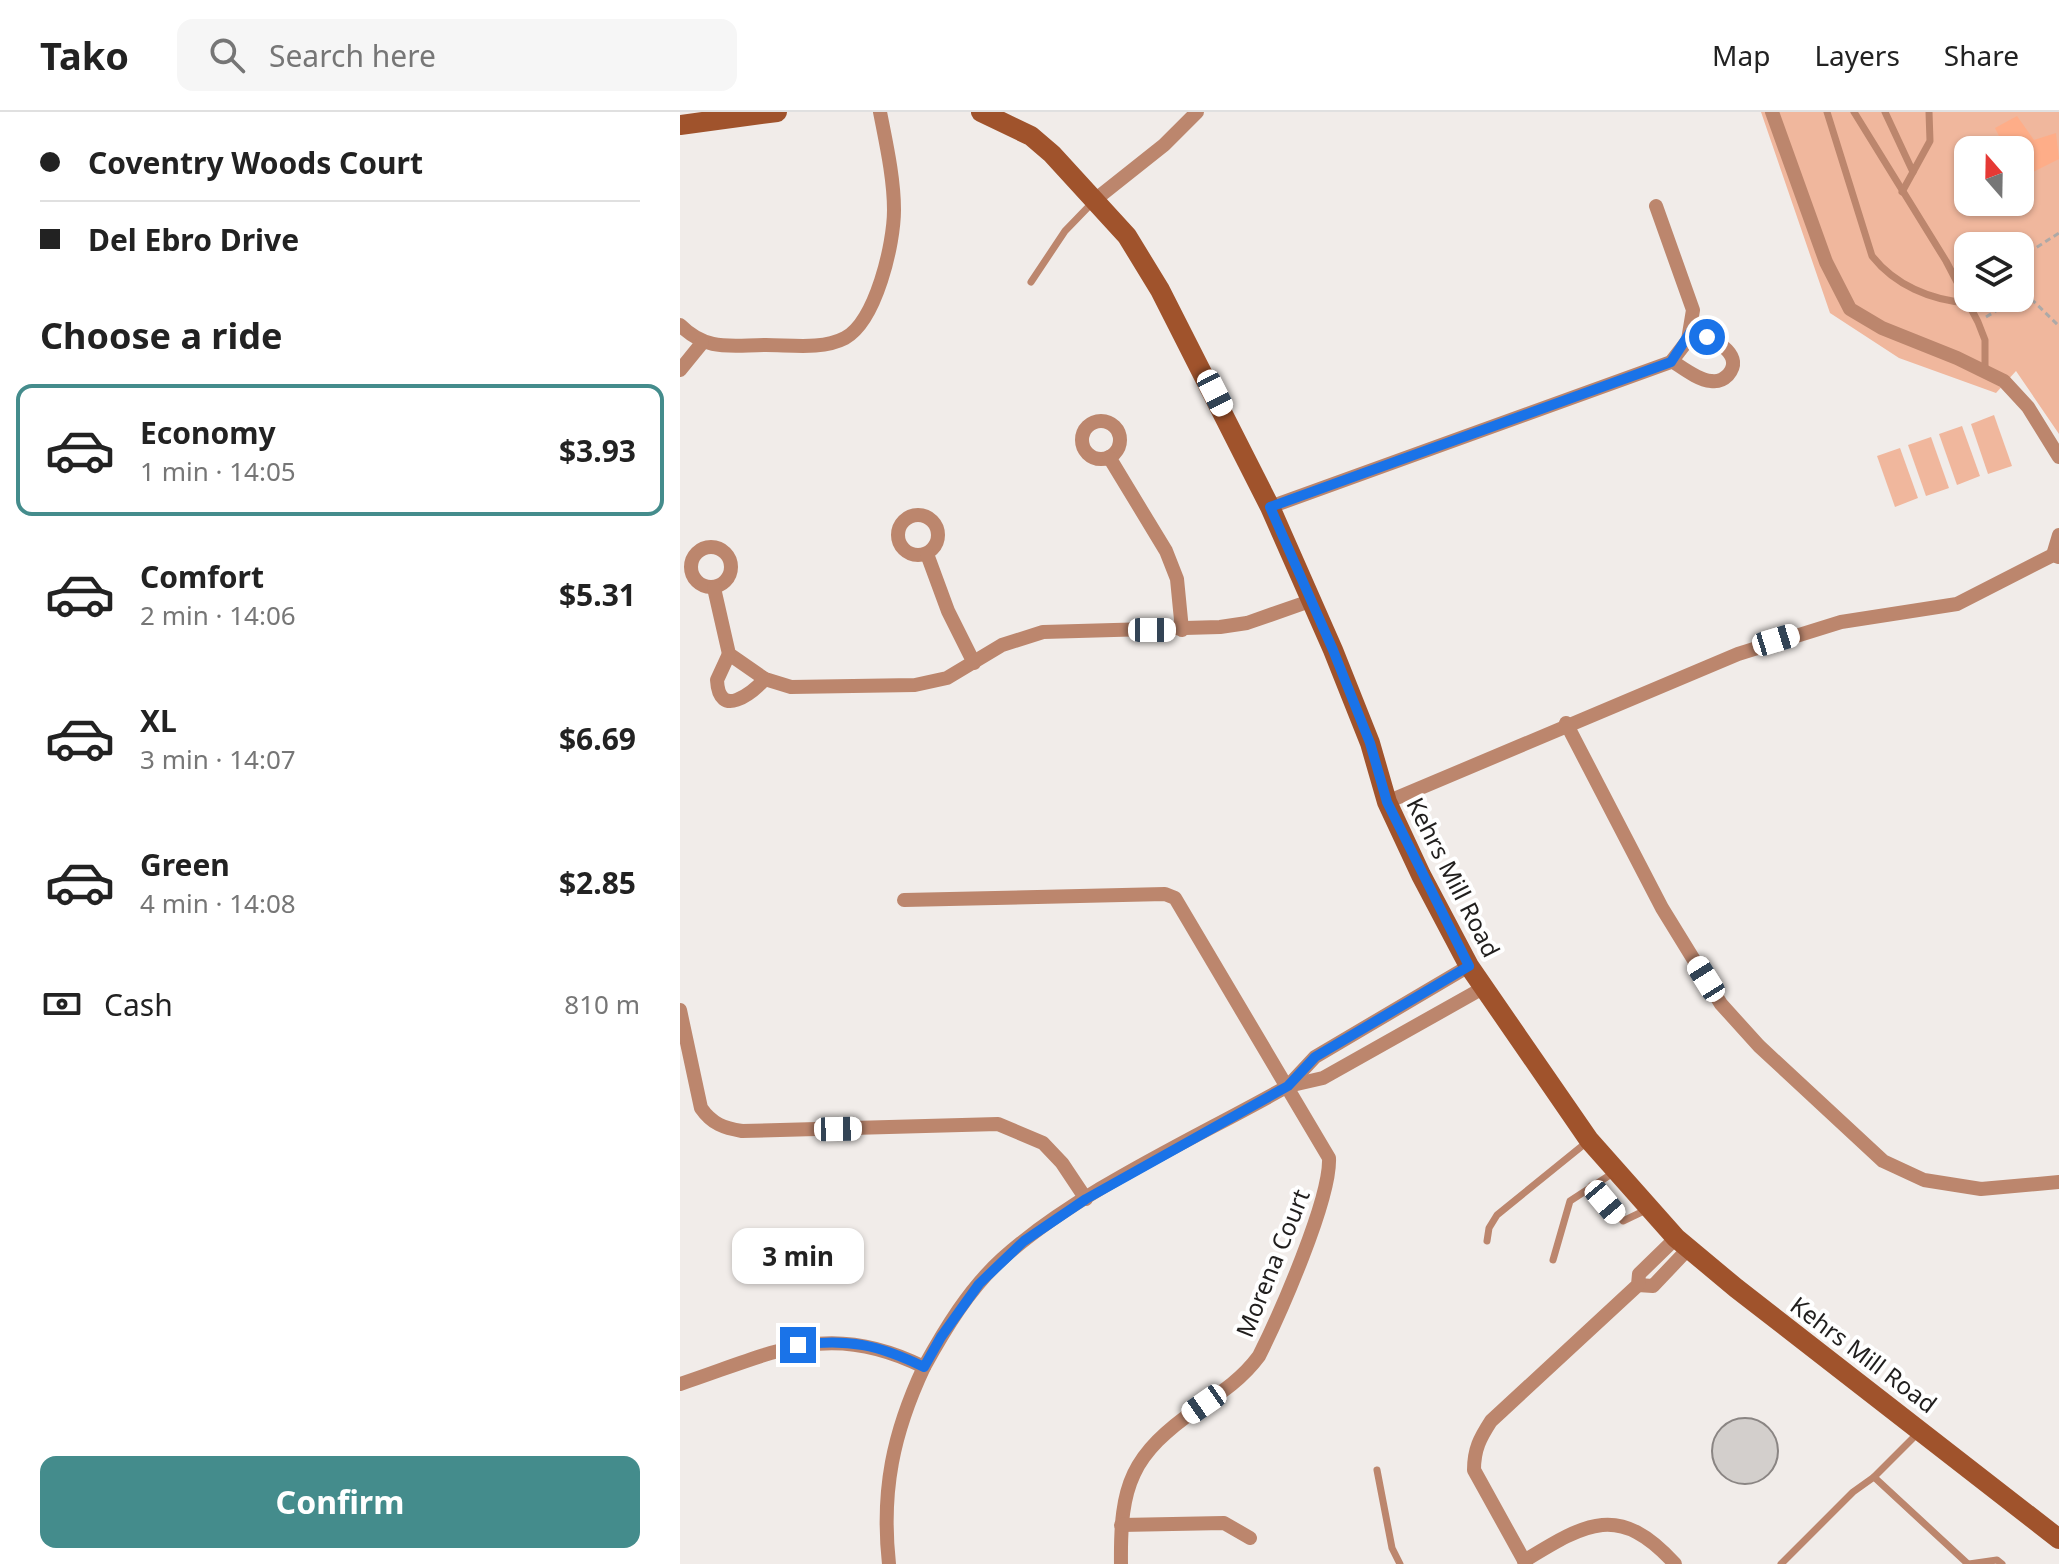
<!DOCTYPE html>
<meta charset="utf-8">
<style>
body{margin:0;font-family:"Noto Sans",sans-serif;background:#f6f6f6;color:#222;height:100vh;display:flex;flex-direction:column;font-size:30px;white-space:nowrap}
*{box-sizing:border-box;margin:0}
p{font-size:26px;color:#767676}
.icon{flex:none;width:44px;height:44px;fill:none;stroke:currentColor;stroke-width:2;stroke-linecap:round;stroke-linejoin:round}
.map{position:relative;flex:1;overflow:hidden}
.drawer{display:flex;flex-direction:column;background:#fff;width:680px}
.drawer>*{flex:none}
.guide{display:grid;align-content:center;height:176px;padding:0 40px;background:#fff}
.needle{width:52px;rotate:340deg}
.controls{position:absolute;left:1274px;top:24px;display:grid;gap:16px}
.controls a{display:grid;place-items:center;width:80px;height:80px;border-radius:16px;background:#fff;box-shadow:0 2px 6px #0004;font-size:40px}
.end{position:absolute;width:36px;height:36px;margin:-18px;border:10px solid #1a73e8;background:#fff;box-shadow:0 0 0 4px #fff}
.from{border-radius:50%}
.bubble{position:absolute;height:56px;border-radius:16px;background:#fff;box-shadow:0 2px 6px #0004;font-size:26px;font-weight:700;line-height:56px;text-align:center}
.car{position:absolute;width:24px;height:48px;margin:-24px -12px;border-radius:10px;box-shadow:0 0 6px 2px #0007;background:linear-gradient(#fff 24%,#345 0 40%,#fff 0 76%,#345 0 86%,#fff 0)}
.guide b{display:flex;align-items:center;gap:28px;height:76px;font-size:30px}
.guide b+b{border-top:2px solid #e0e0e0}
.guide i{width:20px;height:20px;background:#222}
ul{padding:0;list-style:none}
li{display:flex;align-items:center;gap:24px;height:132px;margin:0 16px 12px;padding:0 24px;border:4px solid transparent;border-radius:16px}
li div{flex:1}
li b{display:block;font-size:30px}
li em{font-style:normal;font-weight:700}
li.selected{border-color:#448c8c}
li>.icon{width:72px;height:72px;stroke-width:1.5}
h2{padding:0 40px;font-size:36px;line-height:96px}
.pay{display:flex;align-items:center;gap:20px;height:88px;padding:0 40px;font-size:30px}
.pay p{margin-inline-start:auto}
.cta{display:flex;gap:16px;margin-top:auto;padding:16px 40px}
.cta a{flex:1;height:92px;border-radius:16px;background:#448c8c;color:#fff;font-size:32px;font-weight:700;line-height:92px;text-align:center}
header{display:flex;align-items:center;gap:48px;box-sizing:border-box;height:112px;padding:0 40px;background:#fff;border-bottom:2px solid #e0e0e0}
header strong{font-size:38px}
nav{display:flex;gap:44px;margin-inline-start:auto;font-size:28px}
.search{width:560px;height:72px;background:#f6f6f6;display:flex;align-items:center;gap:20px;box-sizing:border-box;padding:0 28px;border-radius:16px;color:#767676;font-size:30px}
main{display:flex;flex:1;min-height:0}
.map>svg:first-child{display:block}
.green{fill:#f0b79d;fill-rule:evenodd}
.water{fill:#fead88}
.building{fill:#d3cfcc;stroke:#8a8583;stroke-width:2}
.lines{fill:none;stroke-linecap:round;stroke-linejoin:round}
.path{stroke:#ada9a7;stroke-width:3;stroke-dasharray:6 4;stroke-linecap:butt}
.service{stroke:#bc866d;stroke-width:7}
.minor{stroke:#bc866d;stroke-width:14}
.secondary{stroke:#a0532c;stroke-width:20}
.route{stroke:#1a73e8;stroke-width:10}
.labels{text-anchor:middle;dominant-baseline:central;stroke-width:8;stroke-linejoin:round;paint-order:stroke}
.street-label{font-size:24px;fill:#201e1d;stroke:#fff}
</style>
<header>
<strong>Tako</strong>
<div class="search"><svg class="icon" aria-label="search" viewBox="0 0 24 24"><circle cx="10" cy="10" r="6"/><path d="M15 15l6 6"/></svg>Search here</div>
<nav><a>Map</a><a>Layers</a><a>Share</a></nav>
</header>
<main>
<section class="drawer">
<div class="guide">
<b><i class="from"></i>Coventry Woods Court</b>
<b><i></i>Del Ebro Drive</b>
</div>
<h2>Choose a ride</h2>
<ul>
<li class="selected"><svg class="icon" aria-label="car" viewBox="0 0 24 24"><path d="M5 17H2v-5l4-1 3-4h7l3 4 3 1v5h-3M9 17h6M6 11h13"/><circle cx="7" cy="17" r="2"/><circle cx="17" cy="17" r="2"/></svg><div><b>Economy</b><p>1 min · 14:05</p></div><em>$3.93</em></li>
<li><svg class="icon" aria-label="car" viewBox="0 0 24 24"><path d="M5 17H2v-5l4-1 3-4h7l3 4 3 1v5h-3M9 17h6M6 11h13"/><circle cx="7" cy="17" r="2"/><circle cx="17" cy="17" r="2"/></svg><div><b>Comfort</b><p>2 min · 14:06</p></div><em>$5.31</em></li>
<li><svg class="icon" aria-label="car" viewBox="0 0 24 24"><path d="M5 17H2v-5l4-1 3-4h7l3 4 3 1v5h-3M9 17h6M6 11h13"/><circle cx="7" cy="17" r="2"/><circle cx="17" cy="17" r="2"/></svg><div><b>XL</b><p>3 min · 14:07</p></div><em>$6.69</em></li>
<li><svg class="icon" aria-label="car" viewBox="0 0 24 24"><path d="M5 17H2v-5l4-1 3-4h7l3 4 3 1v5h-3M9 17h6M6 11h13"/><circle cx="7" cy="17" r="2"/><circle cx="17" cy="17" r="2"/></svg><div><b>Green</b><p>4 min · 14:08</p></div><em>$2.85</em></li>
</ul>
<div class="pay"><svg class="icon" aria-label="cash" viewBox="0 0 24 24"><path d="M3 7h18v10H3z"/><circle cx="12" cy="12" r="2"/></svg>Cash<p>810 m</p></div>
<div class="cta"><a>Confirm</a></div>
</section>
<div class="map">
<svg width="1379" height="1452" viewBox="0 0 1379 1452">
<rect width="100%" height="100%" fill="#f1ece9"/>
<g class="green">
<path d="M1081 0H1379V322L1336 259 1316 281 1219 246 1150 201ZM1288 38H1340V90H1288ZM1288 134H1340V186H1288Z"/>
<polygon points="1314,303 1332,354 1308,362 1291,312"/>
<polygon points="1282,314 1300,364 1277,373 1259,322"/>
<polygon points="1251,325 1269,376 1246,384 1228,333"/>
<polygon points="1220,336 1238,386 1215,395 1197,344"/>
</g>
<polygon class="water" points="1337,4 1354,28 1376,21 1379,47 1341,66 1340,38 1326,38 1315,16"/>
<circle class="building" cx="1065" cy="1339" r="33"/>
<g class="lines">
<g class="path">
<polyline points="1340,146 1379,121"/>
<polyline points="1340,170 1344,180 1340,184"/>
<polyline points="1344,180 1379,214"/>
<polyline points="1306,205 1337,186"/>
</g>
<g class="service">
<path d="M1147 0 1192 144C1215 173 1250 188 1288 191"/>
<polyline points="1174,0 1266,149 1298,210 1305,228 1305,258"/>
<polyline points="1205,0 1233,60 1250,29 1249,0"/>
<polyline points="1222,80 1233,60"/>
<polyline points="351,170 385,119 414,89"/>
<polyline points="911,1074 943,1109 966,1098"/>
<polyline points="807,1129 809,1116 817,1103 907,1030"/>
<polyline points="873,1148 890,1089 933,1061"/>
<polyline points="1238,1321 1194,1365 1288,1452"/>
<polyline points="697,1358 712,1436 720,1452"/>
<polyline points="1101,1452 1173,1380 1194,1365"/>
<polyline points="1289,1452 1317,1448 1322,1452"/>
</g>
<g class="minor">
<polyline points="1092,0 1146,150 1170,197 1202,216 1277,246 1324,269 1348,295 1379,345"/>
<polyline points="416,87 484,33 517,0"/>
<path d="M0 213C27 240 51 233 86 233 111 233 142 238 165 226 196 209 214 132 214 98 214 66 206 31 200 0"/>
<path d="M992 249C1003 256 1018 268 1031 269 1037 270 1043 268 1048 263 1067 241 1028 225 1013 216"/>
<polyline points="0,258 22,231"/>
<circle cx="421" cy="328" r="19"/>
<polyline points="429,345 486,439 497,467 502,518"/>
<polyline points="590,395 991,250 1008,228 1013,198 976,94"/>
<circle cx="238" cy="423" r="20"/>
<circle cx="31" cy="455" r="20"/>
<polyline points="247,442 268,499 294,551"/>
<polyline points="1373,443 1379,423"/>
<polyline points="34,476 49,542 85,567 111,575 235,573 267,566 322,533 363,520 540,515 567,511 630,489"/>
<path d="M49 542 37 568C39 608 72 581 85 567"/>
<polyline points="886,611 982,796 1041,892 1079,934 1203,1049 1244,1068 1301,1077 1379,1070"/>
<polyline points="707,690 1058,542 1161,510 1277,492 1373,443 1379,445"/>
<path d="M224 788 485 782 495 786 649 1046C651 1087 599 1204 579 1244 562 1267 542 1280 518 1296 451 1343 440 1372 441 1452"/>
<path d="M0 898 21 996C32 1012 44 1016 62 1019L318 1012 363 1031 382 1051 406 1087"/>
<polyline points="608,974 635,945 789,854"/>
<polyline points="958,1173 973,1174 1009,1136"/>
<path d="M0 1272C94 1241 148 1207 244 1255 265 1217 289 1177 322 1147 397 1079 518 1025 608 974L643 966 803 876"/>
<polyline points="441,1413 544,1411 570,1426"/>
<path d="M844 1449C906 1411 939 1390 995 1452"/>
<path d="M209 1452C201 1379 213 1321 244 1255"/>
<path d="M846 1452 794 1358C794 1337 800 1326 811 1309L958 1173 959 1162 996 1126"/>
</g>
<g class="secondary">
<polyline points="301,0 351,24 372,42 447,124 480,178 590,395 653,538 690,631 707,690 741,763 789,854 909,1028 996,1126 1056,1176 1379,1427"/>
<polyline points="0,13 97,0"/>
</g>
</g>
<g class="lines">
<path class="route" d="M118 1233C168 1226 199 1233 244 1255L261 1225 299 1172 344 1129 406 1087 608 974 635 945 789 854 707 690 690 631 653 538 590 395 991 250 1013 216 1027 225"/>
</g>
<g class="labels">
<g class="street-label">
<text transform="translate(774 765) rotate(63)">Kehrs Mill Road</text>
<text transform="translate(592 1151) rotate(-68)">Morena Court</text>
<text transform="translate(1184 1242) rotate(37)">Kehrs Mill Road</text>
</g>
</g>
</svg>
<div class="controls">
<a><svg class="needle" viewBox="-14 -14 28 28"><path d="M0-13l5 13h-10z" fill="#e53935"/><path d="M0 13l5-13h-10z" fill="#767676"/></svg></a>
<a><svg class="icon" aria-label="layers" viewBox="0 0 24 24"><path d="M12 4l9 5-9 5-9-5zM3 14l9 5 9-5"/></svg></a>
</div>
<i class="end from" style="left:1027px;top:225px"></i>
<i class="end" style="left:118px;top:1233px"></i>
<div class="bubble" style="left:52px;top:1116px;width:132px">3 min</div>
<i class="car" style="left:535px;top:281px;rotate:153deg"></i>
<i class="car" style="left:472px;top:518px;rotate:90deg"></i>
<i class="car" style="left:1096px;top:528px;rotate:73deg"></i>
<i class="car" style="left:1026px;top:867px;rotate:328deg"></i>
<i class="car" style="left:158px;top:1017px;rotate:89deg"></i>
<i class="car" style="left:925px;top:1090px;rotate:140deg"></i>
<i class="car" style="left:524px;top:1292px;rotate:235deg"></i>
</div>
</main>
